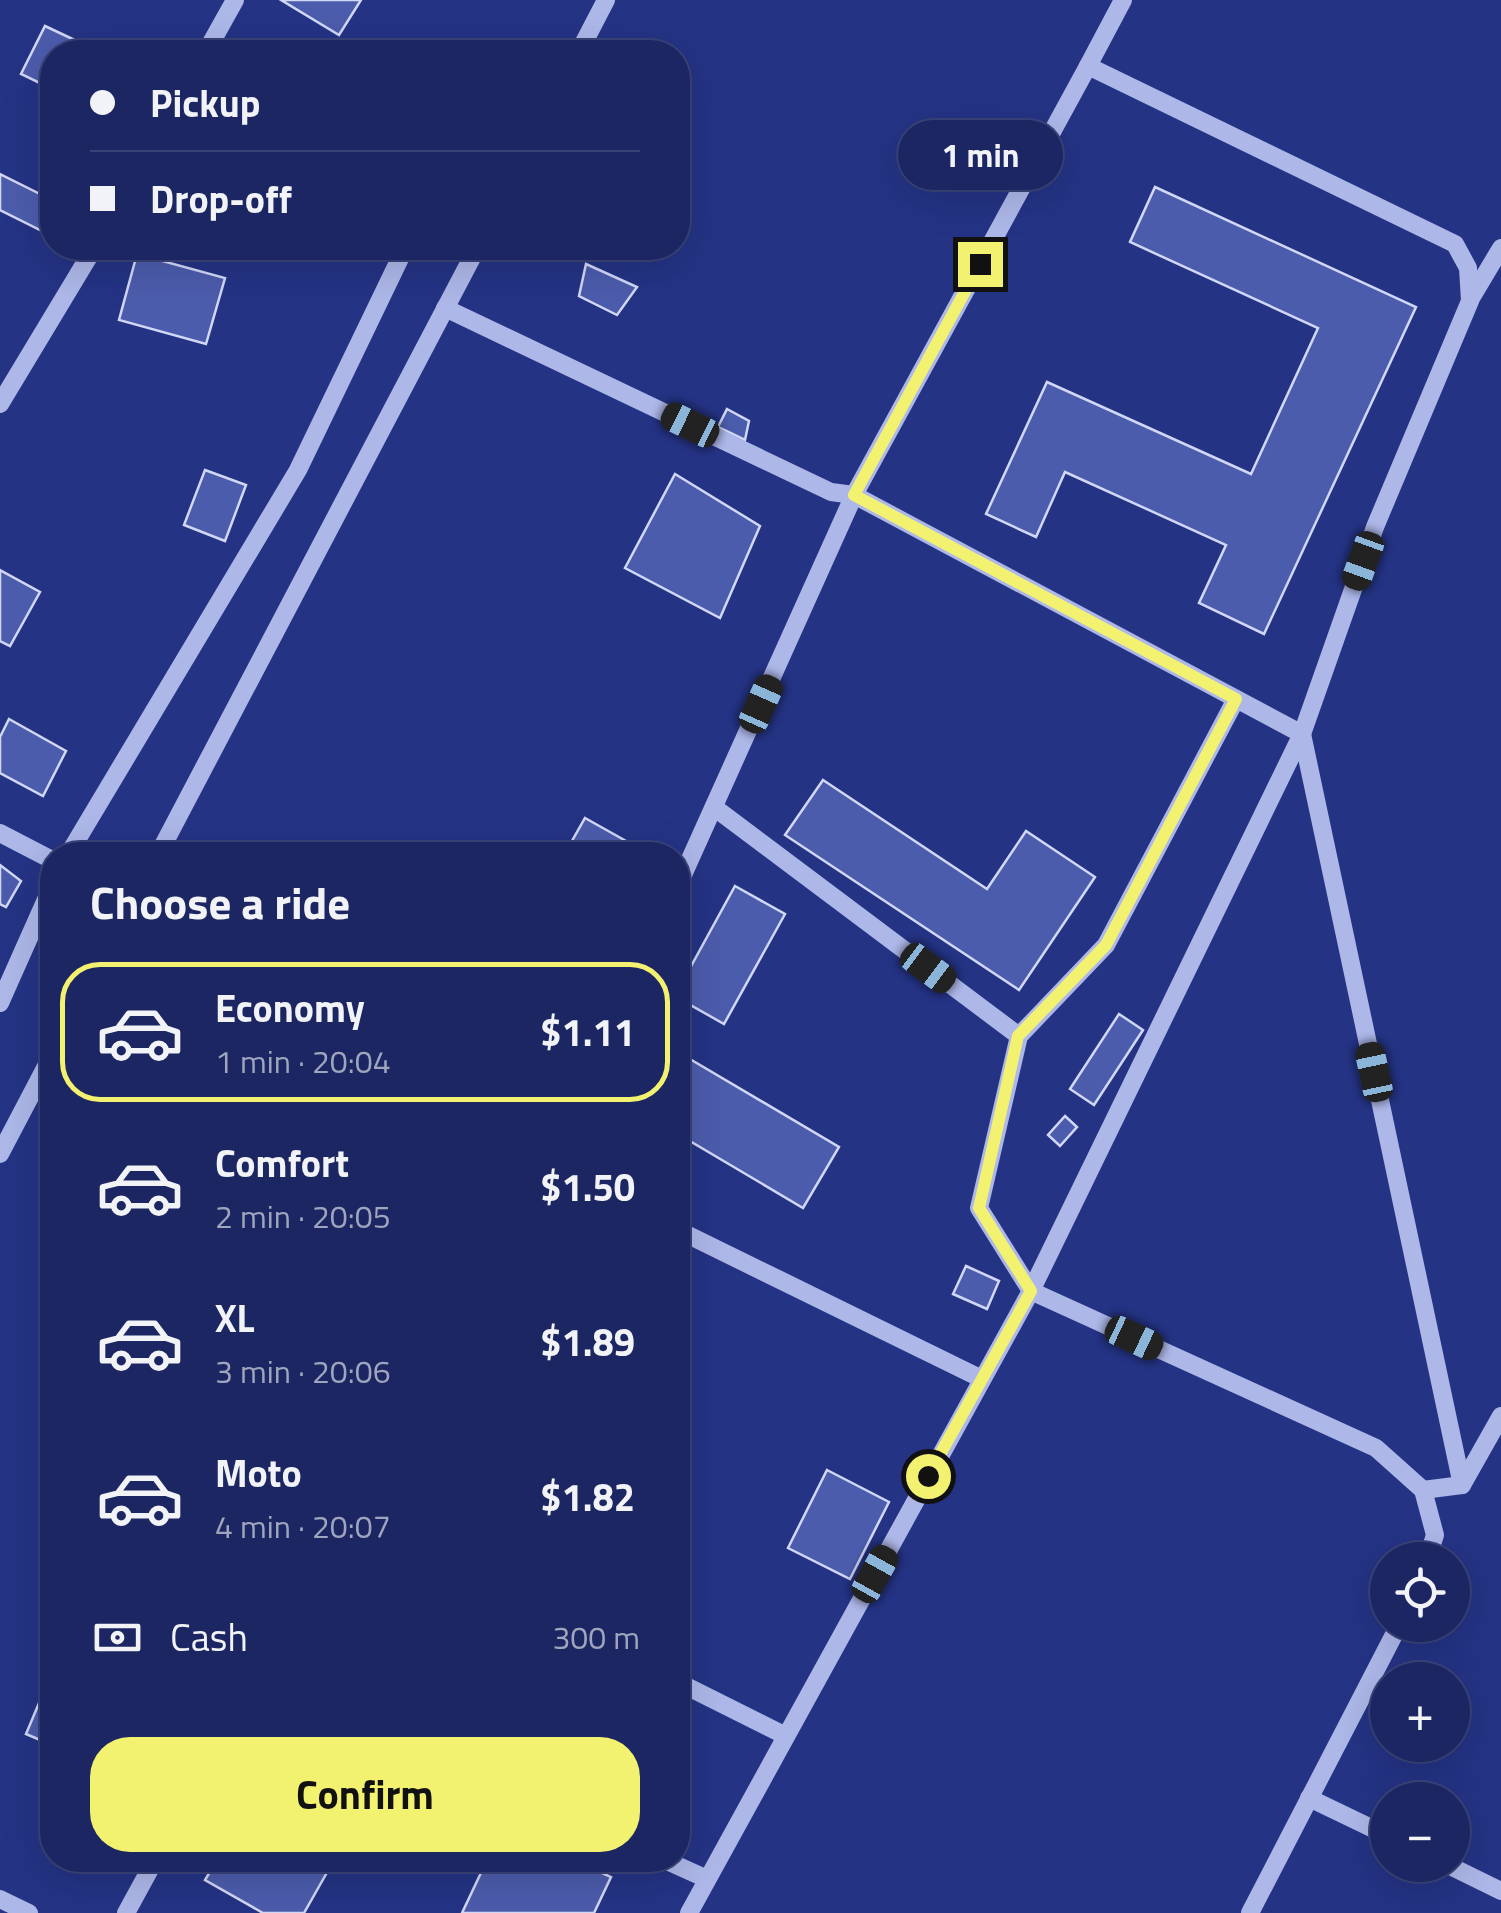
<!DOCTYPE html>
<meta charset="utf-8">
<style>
body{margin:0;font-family:"Titillium Web",sans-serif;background:#242e69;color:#f1f3f6;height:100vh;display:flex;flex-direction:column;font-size:38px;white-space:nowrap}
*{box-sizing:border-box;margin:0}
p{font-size:32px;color:#a0a5be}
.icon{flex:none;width:55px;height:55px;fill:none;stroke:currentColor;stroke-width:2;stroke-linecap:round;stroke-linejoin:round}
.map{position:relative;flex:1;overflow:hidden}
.drawer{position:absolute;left:40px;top:842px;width:650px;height:1030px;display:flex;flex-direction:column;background:#1b2663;border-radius:40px;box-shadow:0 10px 40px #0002,0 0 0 2px #394378}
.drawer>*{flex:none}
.top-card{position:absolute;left:40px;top:40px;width:650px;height:220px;border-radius:40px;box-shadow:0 10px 40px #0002,0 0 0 2px #394378;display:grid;align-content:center;height:220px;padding:0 50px;background:#1b2663}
.controls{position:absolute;left:1370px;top:1542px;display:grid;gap:20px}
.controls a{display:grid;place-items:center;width:100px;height:100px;border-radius:50%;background:#1b2663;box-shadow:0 10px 40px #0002,0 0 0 2px #394378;font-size:50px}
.end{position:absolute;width:45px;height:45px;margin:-22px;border:12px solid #f3f270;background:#111;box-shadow:0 0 0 5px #111}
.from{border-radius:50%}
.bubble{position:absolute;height:70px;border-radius:35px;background:#1b2663;box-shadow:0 10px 40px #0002,0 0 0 2px #394378;font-size:32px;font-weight:700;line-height:70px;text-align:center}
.car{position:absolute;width:30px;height:60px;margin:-30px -15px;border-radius:12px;box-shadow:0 0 8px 2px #0007;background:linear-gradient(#222 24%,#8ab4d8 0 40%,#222 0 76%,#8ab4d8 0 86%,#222 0)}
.top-card b{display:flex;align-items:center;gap:35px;height:95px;font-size:38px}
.top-card b+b{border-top:2px solid #394378}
.top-card i{width:25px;height:25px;background:#f1f3f6}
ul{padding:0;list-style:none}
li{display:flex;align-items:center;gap:30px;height:140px;margin:0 20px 15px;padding:0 30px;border:5px solid transparent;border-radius:40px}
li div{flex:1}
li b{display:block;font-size:38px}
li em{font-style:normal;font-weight:700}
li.current{border-color:#f3f270}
li>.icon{width:90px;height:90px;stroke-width:1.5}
h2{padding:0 50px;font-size:45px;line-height:120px}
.pay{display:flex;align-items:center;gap:25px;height:110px;padding:0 50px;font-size:38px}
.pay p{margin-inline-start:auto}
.button{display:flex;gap:20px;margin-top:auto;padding:20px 50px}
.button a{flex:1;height:115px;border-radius:40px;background:#f3f270;color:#111;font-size:40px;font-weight:700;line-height:115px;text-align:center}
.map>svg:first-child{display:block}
.building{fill:#4c5cac;stroke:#d1d7f6;stroke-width:2.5}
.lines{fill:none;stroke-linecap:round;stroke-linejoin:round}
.minor{stroke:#adb7e8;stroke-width:18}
.route{stroke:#f3f270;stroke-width:12}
</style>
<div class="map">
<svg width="1501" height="1913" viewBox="0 0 1501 1913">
<rect width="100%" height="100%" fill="#243384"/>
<g class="building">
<polygon points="281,0 361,0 339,35"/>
<polygon points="45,26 100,52 52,52 52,89 21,74"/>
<polygon points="0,174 52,200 52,236 0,210"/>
<polygon points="1155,187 1416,307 1264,634 1199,603 1226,545 1065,472 1036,537 986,514 1047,382 1251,474 1318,328 1130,242"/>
<polygon points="137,254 225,278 206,344 119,320"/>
<polygon points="586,264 637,287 617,315 579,296"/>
<polygon points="727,409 749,421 745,440 718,427"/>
<polygon points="205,470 246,485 225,541 184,525"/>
<polygon points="675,474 760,526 720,618 625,568"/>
<polygon points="0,570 40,592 10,646 0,641"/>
<polygon points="9,719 66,751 43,796 0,773 0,737"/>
<polygon points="823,780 987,889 1026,831 1095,877 1019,990 785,835"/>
<polygon points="585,818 651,855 564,855"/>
<polygon points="0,865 21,881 6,907 0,904"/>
<polygon points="735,886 785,914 724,1024 678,998 678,990"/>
<polygon points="1119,1014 1143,1030 1094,1105 1070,1089"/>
<polygon points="678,1052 839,1147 803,1208 678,1134"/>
<polygon points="1065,1116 1077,1127 1060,1146 1048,1135"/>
<polygon points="966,1266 999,1281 987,1309 953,1294"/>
<polygon points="827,1470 889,1502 850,1579 788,1548"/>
<polygon points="52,1672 52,1745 26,1734"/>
<polygon points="217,1860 334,1860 304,1913 263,1913 205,1880"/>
<polygon points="487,1860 574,1860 611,1877 594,1913 462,1913"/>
</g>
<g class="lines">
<g class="minor">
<polyline points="206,52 235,0"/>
<polyline points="579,52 606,0"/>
<polyline points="1088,66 1123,0"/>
<polyline points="1470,300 1501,248"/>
<polyline points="445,308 831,492 854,495 1302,734"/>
<polyline points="0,404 94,248"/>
<polyline points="1236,699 1106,945 1019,1036 979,1208 1031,1291 1376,1448 1423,1490 1435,1535 1427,1560"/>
<polyline points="1302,734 1462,1485"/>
<polyline points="715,808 1019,1036"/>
<polyline points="0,833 52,860"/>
<polyline points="68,855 298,470 405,248"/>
<polyline points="158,855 477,248"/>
<polyline points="678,886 854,495 1088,66 1455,244 1468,268 1470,301 1375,527 1302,734 1031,1291 689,1913"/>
<polyline points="0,1003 52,886"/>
<polyline points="0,1154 52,1055"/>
<polyline points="678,1230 982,1379"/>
<polyline points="1423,1490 1462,1485 1501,1416"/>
<polyline points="678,1682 786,1736"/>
<polyline points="1309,1798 1388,1836"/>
<polyline points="665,1860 707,1879"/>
<polyline points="1448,1865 1501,1891"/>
<polyline points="0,1899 29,1913"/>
<polyline points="126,1913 155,1860"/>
<polyline points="1250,1913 1399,1625"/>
</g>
</g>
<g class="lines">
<polyline class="route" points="928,1476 1031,1291 979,1208 1018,1036 1106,945 1236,699 854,495 980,264"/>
</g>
</svg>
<div class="controls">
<a><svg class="icon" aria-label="locate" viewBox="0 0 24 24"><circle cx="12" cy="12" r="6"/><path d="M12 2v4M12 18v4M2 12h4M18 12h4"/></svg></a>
<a>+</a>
<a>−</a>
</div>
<i class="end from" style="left:928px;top:1476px"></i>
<i class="end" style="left:980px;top:264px"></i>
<div class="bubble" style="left:898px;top:120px;width:165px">1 min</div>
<i class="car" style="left:690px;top:425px;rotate:296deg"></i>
<i class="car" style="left:1363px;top:561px;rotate:200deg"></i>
<i class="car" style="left:761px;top:704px;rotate:24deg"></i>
<i class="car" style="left:928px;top:968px;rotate:127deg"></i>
<i class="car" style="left:1374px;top:1072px;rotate:348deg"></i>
<i class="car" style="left:1134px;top:1338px;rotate:115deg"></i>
<i class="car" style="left:875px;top:1574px;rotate:29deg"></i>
<div class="top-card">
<b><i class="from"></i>Pickup</b>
<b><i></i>Drop-off</b>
</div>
<section class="drawer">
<h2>Choose a ride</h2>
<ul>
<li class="current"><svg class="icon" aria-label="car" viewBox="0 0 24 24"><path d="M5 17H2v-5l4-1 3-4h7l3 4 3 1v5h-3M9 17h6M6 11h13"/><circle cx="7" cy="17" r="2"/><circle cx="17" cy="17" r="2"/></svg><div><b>Economy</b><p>1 min · 20:04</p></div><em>$1.11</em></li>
<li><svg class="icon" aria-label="car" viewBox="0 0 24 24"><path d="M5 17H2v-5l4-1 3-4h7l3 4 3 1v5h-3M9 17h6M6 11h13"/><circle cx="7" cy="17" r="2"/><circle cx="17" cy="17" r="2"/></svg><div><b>Comfort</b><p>2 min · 20:05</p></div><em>$1.50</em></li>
<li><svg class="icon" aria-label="car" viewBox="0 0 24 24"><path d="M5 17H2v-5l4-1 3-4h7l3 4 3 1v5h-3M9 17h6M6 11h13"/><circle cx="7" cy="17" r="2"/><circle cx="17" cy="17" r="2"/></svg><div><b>XL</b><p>3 min · 20:06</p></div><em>$1.89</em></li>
<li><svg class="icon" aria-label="car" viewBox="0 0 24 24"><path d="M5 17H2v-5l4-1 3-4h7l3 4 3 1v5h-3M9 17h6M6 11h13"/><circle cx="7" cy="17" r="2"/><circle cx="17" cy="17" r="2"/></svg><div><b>Moto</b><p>4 min · 20:07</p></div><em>$1.82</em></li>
</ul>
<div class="pay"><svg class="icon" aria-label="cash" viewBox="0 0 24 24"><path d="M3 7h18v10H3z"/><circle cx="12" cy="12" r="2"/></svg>Cash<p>300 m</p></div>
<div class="button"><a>Confirm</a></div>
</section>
</div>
